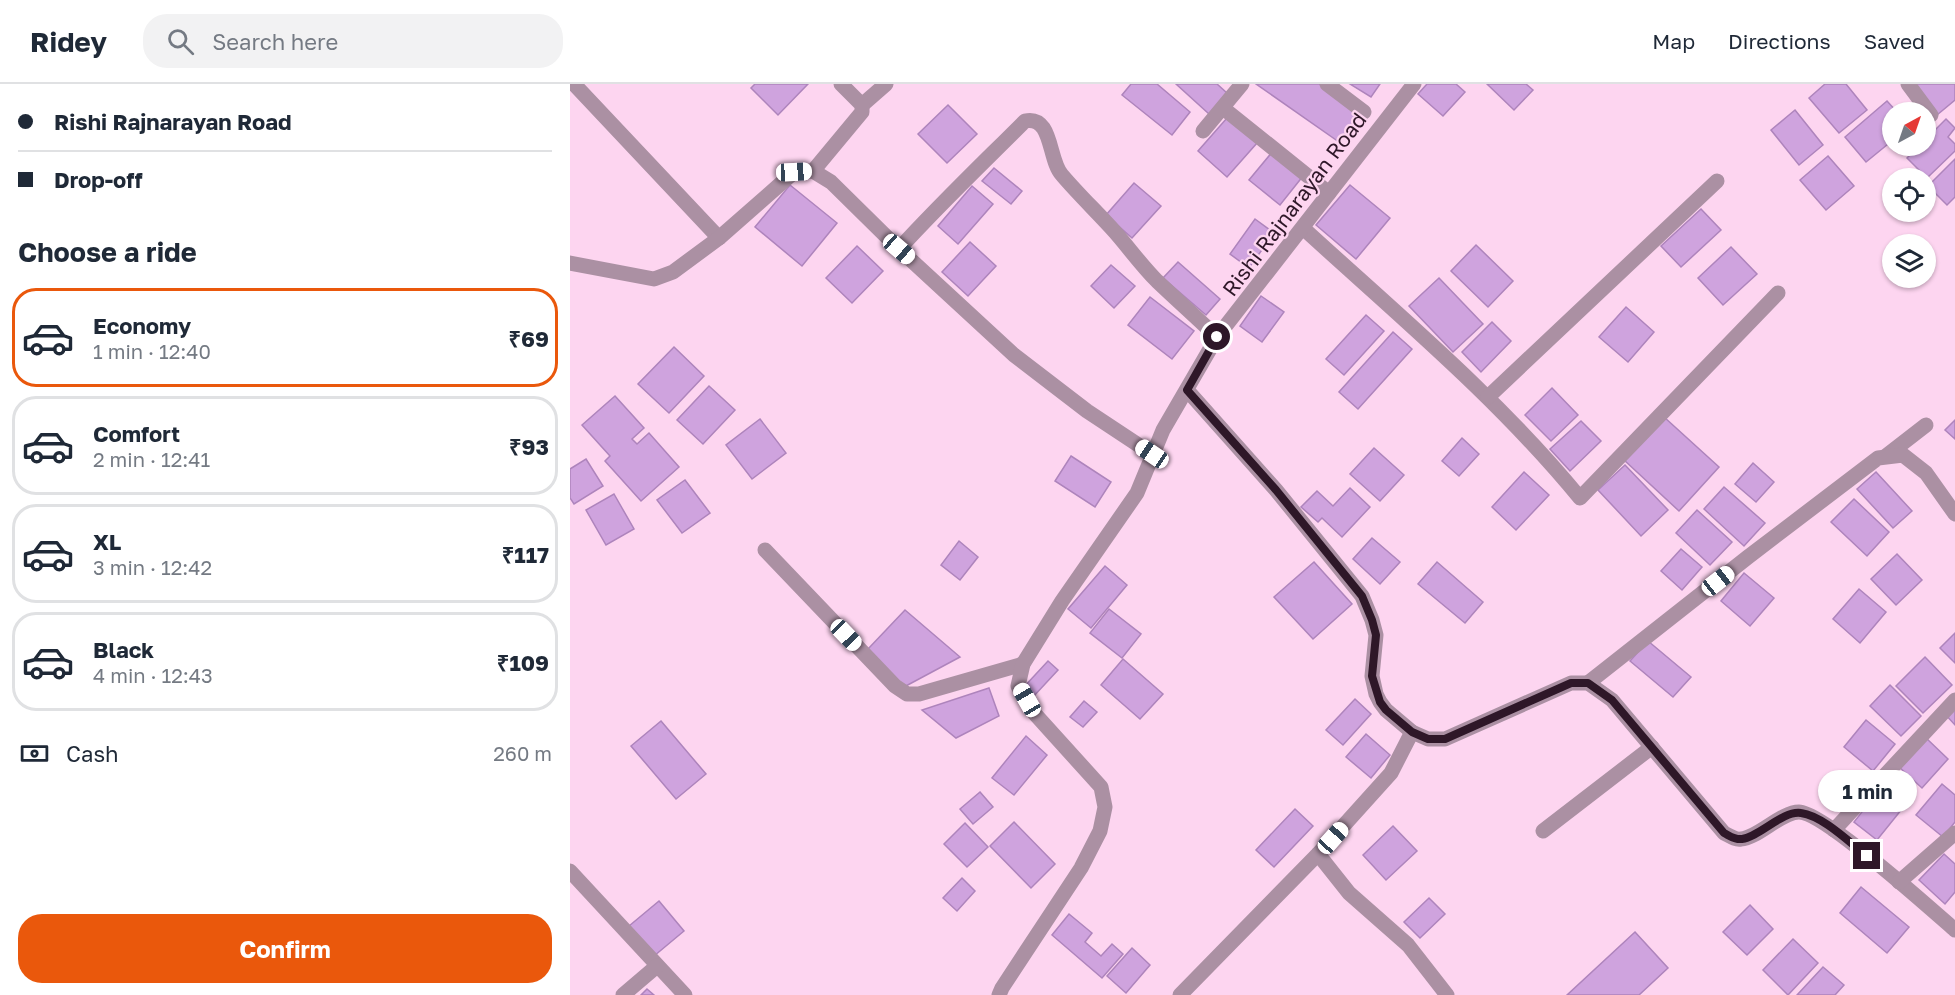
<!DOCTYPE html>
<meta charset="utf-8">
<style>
body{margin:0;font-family:"Golos Text",sans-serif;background:#f2f2f3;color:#1f2937;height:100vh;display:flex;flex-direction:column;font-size:22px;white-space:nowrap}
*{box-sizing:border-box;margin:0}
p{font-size:20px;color:#747a83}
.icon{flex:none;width:33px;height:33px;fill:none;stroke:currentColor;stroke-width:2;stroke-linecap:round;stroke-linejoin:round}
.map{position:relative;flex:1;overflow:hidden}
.details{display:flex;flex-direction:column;background:#fff;width:570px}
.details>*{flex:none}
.top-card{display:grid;align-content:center;height:132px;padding:0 18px;background:#fff}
.needle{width:39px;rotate:40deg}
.fabs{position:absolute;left:1312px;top:18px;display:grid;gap:12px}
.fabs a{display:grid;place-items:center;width:54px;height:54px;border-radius:50%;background:#fff;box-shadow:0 2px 4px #0004;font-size:30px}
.end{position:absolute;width:27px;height:27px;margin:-14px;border:8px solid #2e1728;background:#fff;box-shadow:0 0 0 3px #fff}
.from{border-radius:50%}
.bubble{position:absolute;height:42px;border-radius:21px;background:#fff;box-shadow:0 2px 4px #0004;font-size:20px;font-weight:700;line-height:42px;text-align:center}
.car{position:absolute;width:18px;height:36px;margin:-18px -9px;border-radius:8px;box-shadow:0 0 4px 2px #0007;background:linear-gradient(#fff 24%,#345 0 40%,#fff 0 76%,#345 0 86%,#fff 0)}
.top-card b{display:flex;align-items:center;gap:21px;height:57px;font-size:22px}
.top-card b+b{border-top:2px solid #e0e1e3}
.top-card i{width:15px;height:15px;background:#1f2937}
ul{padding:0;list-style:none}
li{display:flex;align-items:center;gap:18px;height:99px;margin:0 12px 9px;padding:0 6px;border:3px solid #e0e1e3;border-radius:24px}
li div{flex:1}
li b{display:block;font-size:22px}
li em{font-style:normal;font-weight:700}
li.active{border-color:#ea580c}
li>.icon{width:54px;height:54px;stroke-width:1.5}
h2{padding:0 18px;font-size:27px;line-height:72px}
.pay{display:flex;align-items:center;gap:15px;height:66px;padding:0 18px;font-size:22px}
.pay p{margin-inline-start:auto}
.cta{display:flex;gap:12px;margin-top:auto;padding:12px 18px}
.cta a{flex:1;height:69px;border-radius:24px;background:#ea580c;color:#fff;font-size:24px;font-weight:700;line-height:69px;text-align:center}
header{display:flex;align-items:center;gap:36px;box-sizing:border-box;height:84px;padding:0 30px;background:#fff;border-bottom:2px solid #e0e1e3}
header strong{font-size:28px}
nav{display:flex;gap:33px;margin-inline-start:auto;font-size:21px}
.search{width:420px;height:54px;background:#f2f2f3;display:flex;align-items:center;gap:15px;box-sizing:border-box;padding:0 21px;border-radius:24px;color:#747a83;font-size:22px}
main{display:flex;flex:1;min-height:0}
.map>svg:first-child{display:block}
.building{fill:#cfa3de;stroke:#ae84bc;stroke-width:1.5}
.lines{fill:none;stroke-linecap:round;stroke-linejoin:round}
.minor{stroke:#ab90a3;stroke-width:15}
.route{stroke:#2e1728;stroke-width:8}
.labels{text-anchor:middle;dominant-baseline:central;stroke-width:4.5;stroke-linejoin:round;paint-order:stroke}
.street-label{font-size:21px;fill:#2e1728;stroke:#fdd5f0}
</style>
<header>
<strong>Ridey</strong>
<div class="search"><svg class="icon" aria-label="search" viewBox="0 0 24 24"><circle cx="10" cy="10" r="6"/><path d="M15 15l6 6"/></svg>Search here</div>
<nav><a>Map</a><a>Directions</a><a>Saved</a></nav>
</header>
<main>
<section class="details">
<div class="top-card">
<b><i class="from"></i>Rishi Rajnarayan Road</b>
<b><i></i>Drop-off</b>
</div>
<h2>Choose a ride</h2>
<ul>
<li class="active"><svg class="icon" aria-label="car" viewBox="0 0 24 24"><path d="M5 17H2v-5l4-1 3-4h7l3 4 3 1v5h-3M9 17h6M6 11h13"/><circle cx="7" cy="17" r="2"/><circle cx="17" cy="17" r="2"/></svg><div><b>Economy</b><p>1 min · 12:40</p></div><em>₹69</em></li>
<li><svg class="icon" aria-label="car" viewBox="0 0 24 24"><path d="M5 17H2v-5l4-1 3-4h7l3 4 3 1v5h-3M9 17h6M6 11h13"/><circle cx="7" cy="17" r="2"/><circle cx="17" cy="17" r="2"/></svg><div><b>Comfort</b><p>2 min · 12:41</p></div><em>₹93</em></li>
<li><svg class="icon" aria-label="car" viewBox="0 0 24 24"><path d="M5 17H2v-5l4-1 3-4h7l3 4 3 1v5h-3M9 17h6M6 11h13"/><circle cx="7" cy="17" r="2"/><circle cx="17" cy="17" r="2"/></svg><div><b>XL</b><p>3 min · 12:42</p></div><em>₹117</em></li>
<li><svg class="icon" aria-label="car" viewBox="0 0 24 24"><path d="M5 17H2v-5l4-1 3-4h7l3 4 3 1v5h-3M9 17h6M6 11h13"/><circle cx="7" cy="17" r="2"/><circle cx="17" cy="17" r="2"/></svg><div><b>Black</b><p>4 min · 12:43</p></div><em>₹109</em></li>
</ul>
<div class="pay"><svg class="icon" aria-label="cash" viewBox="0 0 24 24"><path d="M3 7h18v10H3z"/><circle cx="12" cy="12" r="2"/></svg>Cash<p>260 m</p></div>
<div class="cta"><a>Confirm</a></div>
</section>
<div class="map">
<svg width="1385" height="911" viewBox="0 0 1385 911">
<rect width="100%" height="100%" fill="#fdd5f0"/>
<g class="building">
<polygon points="185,0 238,0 208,31 181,4"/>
<polygon points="561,0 587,0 620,28 602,51 552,11"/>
<polygon points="606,0 647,0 657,9 639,30"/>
<polygon points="686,0 749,0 790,28 769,58"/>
<polygon points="780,0 810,0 801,13"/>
<polygon points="857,0 886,0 895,8 873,32 848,10"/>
<polygon points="917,0 956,0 963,6 944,26"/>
<polygon points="1255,0 1276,0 1297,26 1269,49 1239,14"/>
<polygon points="1344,0 1385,0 1385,16 1367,31"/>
<polygon points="1317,17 1327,28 1323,28 1323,56 1296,78 1275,53"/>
<polygon points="378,21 407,50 377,79 348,50"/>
<polygon points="1225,26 1253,61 1229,81 1201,46"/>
<polygon points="657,34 687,59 657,93 628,67"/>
<polygon points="1376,35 1385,44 1378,53 1385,60 1385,67 1357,94 1337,74 1349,62 1356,62 1356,55"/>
<polygon points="703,67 733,92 710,121 679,96"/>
<polygon points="1258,72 1284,102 1256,126 1230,96"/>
<polygon points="1385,75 1385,113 1377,121 1358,102"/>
<polygon points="424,84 452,107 441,120 412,97"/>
<polygon points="564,99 591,122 562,154 536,131"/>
<polygon points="220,101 267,139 232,182 185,143"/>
<polygon points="780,101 820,134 786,175 746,141"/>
<polygon points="402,102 423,120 388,160 368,142"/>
<polygon points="1131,125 1151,146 1111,183 1091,162"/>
<polygon points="685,135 704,149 679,184 660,170"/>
<polygon points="400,158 426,182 398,212 372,188"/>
<polygon points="906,161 943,197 918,223 881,187"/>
<polygon points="287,162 313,187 282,219 256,194"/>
<polygon points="1161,163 1187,190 1153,221 1128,194"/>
<polygon points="608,178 650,215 636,231 593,194"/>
<polygon points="541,181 565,202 544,224 521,202"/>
<polygon points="869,194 913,240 883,268 839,222"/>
<polygon points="691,212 714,228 692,258 670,242"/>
<polygon points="580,213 624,247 602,275 558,241"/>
<polygon points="1056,223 1084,248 1058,278 1029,253"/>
<polygon points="796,231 814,247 774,291 756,275"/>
<polygon points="922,238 941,257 911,288 892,268"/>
<polygon points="823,248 842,265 788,325 769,308"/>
<polygon points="104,263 134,292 99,329 68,300"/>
<polygon points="139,302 165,326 133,360 107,336"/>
<polygon points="982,304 1008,331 981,357 955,331"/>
<polygon points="45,312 74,344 62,355 67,360 79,349 109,383 71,417 35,377 40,372 12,341"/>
<polygon points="1094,333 1149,383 1109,427 1054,376"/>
<polygon points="190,335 216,369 182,395 156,361"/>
<polygon points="1385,336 1385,355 1375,346"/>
<polygon points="1011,337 1031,357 1000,387 980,365"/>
<polygon points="892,354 909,370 889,392 872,377"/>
<polygon points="804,364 834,391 810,417 780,390"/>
<polygon points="501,372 541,398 525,423 485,397"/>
<polygon points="16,375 33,402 4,420 0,414 0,385"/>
<polygon points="1183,379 1204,398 1186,418 1165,400"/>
<polygon points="1055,381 1098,426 1071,452 1028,406"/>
<polygon points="954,388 979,411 946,446 922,423"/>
<polygon points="1306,388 1342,427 1323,444 1287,405"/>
<polygon points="115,396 140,429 112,449 87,416"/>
<polygon points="1154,403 1195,439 1174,462 1134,425"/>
<polygon points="780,404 800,423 772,453 752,434 748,438 731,423 747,407 763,422"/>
<polygon points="44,410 64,445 36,461 16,426"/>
<polygon points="1284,415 1319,448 1297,472 1261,438"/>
<polygon points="1127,426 1162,458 1140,481 1106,449"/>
<polygon points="802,454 830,478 810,500 783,475"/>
<polygon points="389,457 408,473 390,496 371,481"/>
<polygon points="1111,465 1132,483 1112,506 1091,487"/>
<polygon points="1327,470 1352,496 1326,521 1301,495"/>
<polygon points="744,478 782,520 743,555 704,513"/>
<polygon points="867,478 913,518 895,539 848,500"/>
<polygon points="535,482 557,501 521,544 498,525"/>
<polygon points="1174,489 1204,514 1180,542 1151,517"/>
<polygon points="1289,505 1316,528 1290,559 1263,535"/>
<polygon points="539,525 571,550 552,574 520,549"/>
<polygon points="335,526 390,573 334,603 298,565"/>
<polygon points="1385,549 1385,579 1370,564"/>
<polygon points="1078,557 1121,593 1103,613 1060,577"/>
<polygon points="1355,573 1382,601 1353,629 1326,602"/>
<polygon points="553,575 593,610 570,635 531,601"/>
<polygon points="478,577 488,586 463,613 453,604"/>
<polygon points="1320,601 1351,632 1331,652 1300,622"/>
<polygon points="419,604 429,632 386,654 352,626"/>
<polygon points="785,615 801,630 773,661 756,646"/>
<polygon points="514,617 527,628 513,643 500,633"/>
<polygon points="1385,620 1385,641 1375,630"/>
<polygon points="1296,636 1325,660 1303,687 1274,663"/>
<polygon points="91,637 136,690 106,715 61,662"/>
<polygon points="796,650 820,671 801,694 776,673"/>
<polygon points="456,652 477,671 444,711 422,694"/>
<polygon points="1355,653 1378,675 1352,704 1328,682"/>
<polygon points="1317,696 1340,715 1307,756 1284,738"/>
<polygon points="1372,700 1385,711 1385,738 1373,753 1346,731"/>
<polygon points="410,708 423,723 403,740 390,725"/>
<polygon points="725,725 743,742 704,783 686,766"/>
<polygon points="444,738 485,780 461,804 420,762"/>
<polygon points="395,739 418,763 397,783 374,760"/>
<polygon points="823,742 847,767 816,796 793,771"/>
<polygon points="1374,770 1385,780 1385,808 1375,820 1349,796"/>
<polygon points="392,794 405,807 387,827 373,814"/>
<polygon points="1291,803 1339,843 1317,869 1270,829"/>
<polygon points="859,814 875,830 850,854 834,838"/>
<polygon points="89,817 114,847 84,872 59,842"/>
<polygon points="1180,821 1203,845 1177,871 1153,848"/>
<polygon points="499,830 522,849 515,858 531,872 542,860 553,870 532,894 482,851"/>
<polygon points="1065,848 1098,884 1069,911 997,911"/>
<polygon points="1223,855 1248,879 1218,911 1193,886"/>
<polygon points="562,864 580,881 556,909 537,892"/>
<polygon points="1253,883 1274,901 1265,911 1227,911"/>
<polygon points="77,905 84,911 71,911"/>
</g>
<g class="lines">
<g class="minor">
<polyline points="4,0 149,154"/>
<polyline points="757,0 794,28"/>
<polyline points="1338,0 1361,31"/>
<polyline points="292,21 316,0"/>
<polyline points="653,24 759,109"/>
<polyline points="633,47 672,0"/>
<polyline points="243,87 292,28 292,21 271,0"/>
<path d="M733 144C828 231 928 314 1010 414L1208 209"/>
<path d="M329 165C369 121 413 79 455 37 483 31 478 76 492 91 509 111 528 129 545 148 559 164 572 182 587 197 607 216 627 234 647 253"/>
<polyline points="0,179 84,195 103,188 149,154 224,88 243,87 261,98 329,165 444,271 517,327 582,370"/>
<path d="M617 306 706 406 792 512 802 536 806 551 802 592 806 610 810 618 816 626 842 648 858 655H875L1001 599H1018L1042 616 1154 749C1160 752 1165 756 1171 755 1188 754 1211 728 1229 728 1253 728 1361 825 1385 846"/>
<polyline points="918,313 1147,97"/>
<polyline points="1316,372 1356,341"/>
<polyline points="195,466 325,602 337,610 349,610 453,580"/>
<polyline points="1018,599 1178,473 1308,374 1333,371 1356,389 1385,430"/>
<polyline points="1264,746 1385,616"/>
<polyline points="973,747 1082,663"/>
<polyline points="748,770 779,809 838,861 877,911"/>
<polyline points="0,787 115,911"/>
<polyline points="1329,798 1385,749"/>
<polyline points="53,911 87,882"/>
<polyline points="429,911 432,904 511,784 530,747 535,723 531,703 465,630 448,602 453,580 492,517 567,409 593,346 647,253 844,0"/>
<polyline points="610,911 748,770 821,689 842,648"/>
</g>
</g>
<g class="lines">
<path class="route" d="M647 253 617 306 706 406 792 512 802 536 806 551 802 592 810 618 816 626 842 648 858 655H875L1001 599H1018L1042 616 1154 749C1160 752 1165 756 1172 755 1189 753 1213 726 1231 729 1253 732 1279 758 1297 772"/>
</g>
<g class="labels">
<g class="street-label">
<text transform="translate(724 120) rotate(-53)">Rishi Rajnarayan Road</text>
</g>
</g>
</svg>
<div class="fabs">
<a><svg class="needle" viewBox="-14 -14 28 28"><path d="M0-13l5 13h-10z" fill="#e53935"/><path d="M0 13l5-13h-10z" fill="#747a83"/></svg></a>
<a><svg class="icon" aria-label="locate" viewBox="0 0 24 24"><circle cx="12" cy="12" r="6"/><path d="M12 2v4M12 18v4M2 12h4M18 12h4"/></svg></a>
<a><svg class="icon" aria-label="layers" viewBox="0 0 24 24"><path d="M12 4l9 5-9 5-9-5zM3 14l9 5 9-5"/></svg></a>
</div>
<i class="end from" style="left:647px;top:253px"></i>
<i class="end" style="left:1297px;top:772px"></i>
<div class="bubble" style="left:1248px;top:686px;width:99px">1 min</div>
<i class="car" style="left:224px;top:88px;rotate:87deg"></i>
<i class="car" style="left:329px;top:165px;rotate:131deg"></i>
<i class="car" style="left:582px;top:370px;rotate:304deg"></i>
<i class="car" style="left:1148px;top:497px;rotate:52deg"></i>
<i class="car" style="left:276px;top:551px;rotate:136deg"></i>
<i class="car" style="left:457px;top:616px;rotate:330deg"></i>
<i class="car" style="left:763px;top:754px;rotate:42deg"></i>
</div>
</main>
